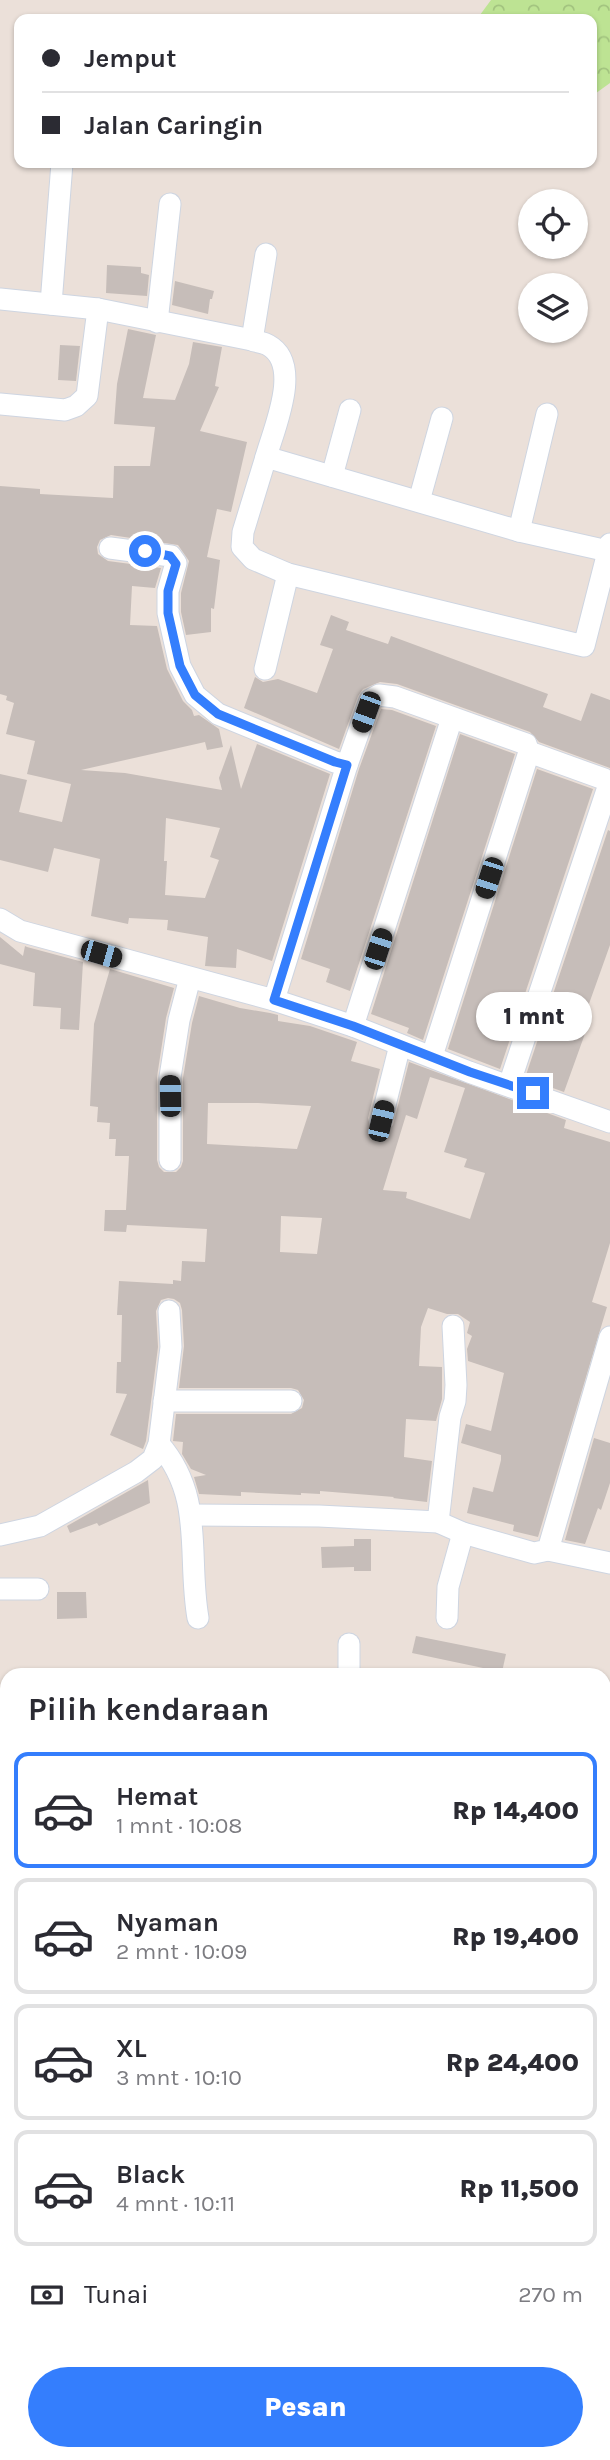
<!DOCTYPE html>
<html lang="id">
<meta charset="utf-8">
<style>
body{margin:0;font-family:Karla,sans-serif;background:#f2f2f3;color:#2b2b33;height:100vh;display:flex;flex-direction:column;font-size:26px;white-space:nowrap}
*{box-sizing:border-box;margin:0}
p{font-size:23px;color:#7c7c81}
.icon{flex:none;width:38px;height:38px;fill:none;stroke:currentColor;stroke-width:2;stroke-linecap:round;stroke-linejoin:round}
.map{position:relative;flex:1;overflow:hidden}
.details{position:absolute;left:0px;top:1668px;width:611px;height:793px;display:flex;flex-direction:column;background:#fff;border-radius:21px 21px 0 0;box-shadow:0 2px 5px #0004}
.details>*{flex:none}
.top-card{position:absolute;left:14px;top:14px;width:583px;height:154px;border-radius:14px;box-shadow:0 2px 5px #0004;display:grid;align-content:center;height:154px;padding:0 28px;background:#fff}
.controls{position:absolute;left:518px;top:189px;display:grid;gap:14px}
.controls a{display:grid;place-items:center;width:70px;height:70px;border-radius:50%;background:#fff;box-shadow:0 2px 5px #0004;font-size:35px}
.end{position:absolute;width:32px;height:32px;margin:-16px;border:9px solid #347efd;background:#fff;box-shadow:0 0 0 4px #fff}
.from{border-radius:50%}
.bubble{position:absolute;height:49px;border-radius:24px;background:#fff;box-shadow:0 2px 5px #0004;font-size:23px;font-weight:800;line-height:49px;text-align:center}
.car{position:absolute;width:21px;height:42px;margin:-21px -10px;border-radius:9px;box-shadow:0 0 5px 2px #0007;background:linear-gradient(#222 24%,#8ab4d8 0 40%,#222 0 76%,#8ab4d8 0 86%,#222 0)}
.top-card b{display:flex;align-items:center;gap:24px;height:66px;font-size:26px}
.top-card b+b{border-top:2px solid #e1e1e2}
.top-card i{width:18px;height:18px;background:#2b2b33}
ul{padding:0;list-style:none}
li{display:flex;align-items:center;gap:21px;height:116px;margin:0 14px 10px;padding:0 14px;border:4px solid #e1e1e2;border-radius:14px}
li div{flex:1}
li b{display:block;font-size:26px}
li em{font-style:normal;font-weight:800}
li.active{border-color:#347efd}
li>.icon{width:63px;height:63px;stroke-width:1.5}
h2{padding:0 28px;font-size:32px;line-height:84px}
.pay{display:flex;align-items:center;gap:18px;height:77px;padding:0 28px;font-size:26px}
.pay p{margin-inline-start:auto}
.action{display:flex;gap:14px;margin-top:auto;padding:14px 28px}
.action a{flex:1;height:80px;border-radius:42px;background:#347efd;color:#fff;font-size:28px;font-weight:800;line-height:80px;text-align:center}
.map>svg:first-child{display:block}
.education{fill:#eddac7}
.forest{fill:url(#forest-crowns)}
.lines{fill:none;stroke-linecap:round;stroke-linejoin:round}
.stream{stroke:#68e5f0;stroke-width:6}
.building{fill:#c6bdb9;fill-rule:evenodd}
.street-casing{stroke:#ced5e1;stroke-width:23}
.street{stroke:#fff;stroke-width:21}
.route{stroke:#347efd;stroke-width:9}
</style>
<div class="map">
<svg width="610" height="2460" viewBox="0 0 610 2460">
<defs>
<pattern id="forest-crowns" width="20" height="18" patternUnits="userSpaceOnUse" patternTransform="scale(1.75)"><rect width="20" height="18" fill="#bde393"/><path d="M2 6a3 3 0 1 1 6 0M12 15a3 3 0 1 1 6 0" fill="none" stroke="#a2c37f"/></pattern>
</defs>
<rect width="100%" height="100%" fill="#ebe0d9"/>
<polygon class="education" points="0,2342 7,2347 7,2454 66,2454 59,2460 0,2460"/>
<polygon class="forest" points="491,0 610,0 610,83 592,96 592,19 477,19"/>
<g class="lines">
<g class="stream">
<polyline points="0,1858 7,1860"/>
<polyline points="604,2022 610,2029"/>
</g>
</g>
<g class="building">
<polygon points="107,265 141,267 141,273 149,275 147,296 106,293"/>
<polygon points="175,281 214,291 212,299 210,299 208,314 172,305"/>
<path d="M128 329 156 335 143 398 175 400 189 364 193 342 222 347 215 386 219 387 200 431 247 442 231 512 217 509 207 557 220 560 214 609 211 608V632L186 635 181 612V593L189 561 178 545 111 535 100 540 97 547 98 554 108 561 161 568 155 588 132 586 130 625 157 626 167 669 183 701 192 710 194 716 199 715 219 729 223 747 207 750 205 742 81 770 125 773 222 790 219 778 231 745 241 789 257 744 330 774 272 961 237 949 236 968 205 966 208 937 167 930 168 920 129 918 128 924 91 916 100 859 54 848 48 872 0 860V774L27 780 19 812 62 822 71 784 27 774 35 741 6 734 14 703 6 700 7 696 0 694V486L40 489V494L113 498 114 466H150L155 427 114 424 117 384ZM166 818 220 828 210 857 219 860 205 898 165 895 167 861H164Z"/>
<polygon points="60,345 80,346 76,381 58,380"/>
<polygon points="331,615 349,622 346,630 388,644 391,636 548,694 543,707 581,721 591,693 610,700 610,768 539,742 530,732 397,684 380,682 363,689 358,696 339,749 244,708 255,677 263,682 278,679 317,693 333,649 320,645"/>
<polygon points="381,709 392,710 436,726 350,991 326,982 330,969 301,959 359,769"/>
<polygon points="460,734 515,754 423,1040 407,1033 409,1028 371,1014"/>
<polygon points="537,769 593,789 500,1069 448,1049"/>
<polygon points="608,830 610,831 610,945 585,1015 591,1017 564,1092 525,1078"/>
<polygon points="0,937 23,956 25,946 27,947 83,962 79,1030 60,1029 61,1008 33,1006 35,973 0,964"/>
<path d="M110 969 174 988 166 1018 157 1077V1160L159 1167 164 1172H176L181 1167 183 1161V1078L192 1023 199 996 240 1008 270 1013 278 1015V1021L310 1026 357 1042 351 1061 380 1069 368 1118 371 1130 377 1133H385L393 1125 409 1062 566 1120 564 1128 610 1142V1243L592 1302 607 1307 538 1537 513 1531 514 1525 467 1513 473 1487 493 1492 501 1460V1455L461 1443 466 1424 491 1431 504 1373 468 1361 467 1349 472 1336 467 1333 470 1322 458 1314H447L428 1308 421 1327 419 1366 442 1367V1399L436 1421 406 1419 404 1457 432 1461 427 1502 393 1498 394 1497 320 1491V1494L301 1493V1495L241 1492V1496L199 1494 194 1477 206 1475 191 1469 182 1454 183 1442 173 1441 176 1414H291L302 1408 304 1400 298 1390 291 1388H179L184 1346 182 1310 180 1303 174 1299 168 1298 161 1300 156 1311 158 1347 146 1441 143 1449 110 1435 127 1394 116 1393 117 1362H121L122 1315H117L119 1281 173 1284V1280L181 1281 182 1261 205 1262 207 1229 127 1225 126 1232 104 1231 105 1210H126L129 1156H115L116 1139H109L110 1123 97 1122 98 1107 90 1106 94 1024ZM430 1077 465 1088 444 1152 467 1159 464 1167 485 1173 470 1219 406 1198 407 1192 383 1190 406 1115 417 1119ZM208 1103H258L311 1106 297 1149 207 1144ZM281 1216 322 1218 317 1254 280 1252Z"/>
<polygon points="594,1438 610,1443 610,1483 601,1510 598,1508 585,1544 565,1540"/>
<polygon points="148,1480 150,1503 99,1526 97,1523 70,1533 67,1526"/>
<polygon points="354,1539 371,1539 371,1571 354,1571 354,1567 322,1568 321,1547 354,1546"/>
<polygon points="57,1592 86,1592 87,1618 57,1619"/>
<polygon points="416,1636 506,1654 502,1672 412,1653"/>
</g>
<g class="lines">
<defs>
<g id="street">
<polyline points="0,299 98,309"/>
<polyline points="51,304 62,163"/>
<polyline points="157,322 170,204"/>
<polyline points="252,340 266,254"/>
<path d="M0 404 65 410 76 406 87 396 98 309 252 340C256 342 263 342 268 345 303 364 274 428 266 457L519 531 608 551"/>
<polyline points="266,457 243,532 242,547 253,559 288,574 584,646 610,544"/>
<polyline points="332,476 350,410"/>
<polyline points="419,501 442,418"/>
<polyline points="519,531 547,414"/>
<polyline points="110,548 171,556 176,563 168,591 168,613 180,666 195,695 218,714 335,762 347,765 274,1000"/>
<polyline points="265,669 288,574"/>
<polyline points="347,765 370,700 379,695 395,697 526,744 529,752 604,779 609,784 509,1085"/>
<polyline points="0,919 20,931 274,1000 353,1026 469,1072 610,1122"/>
<polyline points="353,1026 452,718"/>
<polyline points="432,1056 529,752"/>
<polyline points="381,1121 400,1045"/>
<polyline points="170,1160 170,1077 179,1020 190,978"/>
<polyline points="164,1401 291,1401"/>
<path d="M159 1444C205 1497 187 1555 198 1618"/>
<polyline points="192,1515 319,1516 438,1522 463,1533 534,1553 548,1550 610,1337"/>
<polyline points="438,1522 450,1417 455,1401 456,1385 453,1326"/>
<polyline points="0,1535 40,1526 136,1472 153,1459 159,1444 171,1347 169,1311"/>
<polyline points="548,1550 610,1563"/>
<polyline points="0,1589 38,1589"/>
<polyline points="447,1618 448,1587 463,1533"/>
<polyline points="349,1644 349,1675"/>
<polyline points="0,1820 7,1821"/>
<polyline points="0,1921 7,1923"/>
<polyline points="0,2027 7,2029"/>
<polyline points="604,2133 610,2136"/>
<polyline points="0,2150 7,2130"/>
<polyline points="604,2181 610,2161"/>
<polyline points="0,2264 7,2268"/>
<polyline points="604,2303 610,2306"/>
<polyline points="604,2414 610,2418"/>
<polyline points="98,2460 103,2454"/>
<polyline points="534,2460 536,2454"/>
</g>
</defs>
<use href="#street" class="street-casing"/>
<use href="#street" class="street"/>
</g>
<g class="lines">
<polyline class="route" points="145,551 170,556 176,564 168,591 168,613 180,666 195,695 218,714 335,762 347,765 274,1000 353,1026 470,1072 533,1093"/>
</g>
</svg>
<div class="controls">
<a><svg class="icon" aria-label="locate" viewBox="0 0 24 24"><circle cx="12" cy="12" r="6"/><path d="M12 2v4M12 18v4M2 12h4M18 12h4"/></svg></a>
<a><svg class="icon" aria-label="layers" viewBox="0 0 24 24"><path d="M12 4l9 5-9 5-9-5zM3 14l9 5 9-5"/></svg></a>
</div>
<i class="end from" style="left:145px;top:551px"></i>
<i class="end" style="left:533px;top:1093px"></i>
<div class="bubble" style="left:476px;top:992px;width:116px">1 mnt</div>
<i class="car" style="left:366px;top:712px;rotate:200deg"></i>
<i class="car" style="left:489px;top:878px;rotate:198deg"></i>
<i class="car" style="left:378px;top:949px;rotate:18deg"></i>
<i class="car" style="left:101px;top:954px;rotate:106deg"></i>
<i class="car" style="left:170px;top:1096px;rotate:359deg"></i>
<i class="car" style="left:381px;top:1121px;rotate:13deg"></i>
<div class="top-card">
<b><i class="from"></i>Jemput</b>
<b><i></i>Jalan Caringin</b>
</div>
<section class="details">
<h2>Pilih kendaraan</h2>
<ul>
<li class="active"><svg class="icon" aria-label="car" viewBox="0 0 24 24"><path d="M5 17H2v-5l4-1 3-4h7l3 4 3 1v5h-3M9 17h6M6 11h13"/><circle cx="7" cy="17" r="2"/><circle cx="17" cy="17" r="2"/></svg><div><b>Hemat</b><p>1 mnt · 10:08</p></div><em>Rp 14,400</em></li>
<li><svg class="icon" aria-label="car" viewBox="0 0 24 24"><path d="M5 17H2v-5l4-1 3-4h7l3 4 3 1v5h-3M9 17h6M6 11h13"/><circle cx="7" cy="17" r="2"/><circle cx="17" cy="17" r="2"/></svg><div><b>Nyaman</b><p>2 mnt · 10:09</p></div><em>Rp 19,400</em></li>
<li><svg class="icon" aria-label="car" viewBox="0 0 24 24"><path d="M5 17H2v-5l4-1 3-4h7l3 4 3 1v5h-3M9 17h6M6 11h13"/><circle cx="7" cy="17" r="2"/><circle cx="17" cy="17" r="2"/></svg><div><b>XL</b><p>3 mnt · 10:10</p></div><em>Rp 24,400</em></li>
<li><svg class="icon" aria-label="car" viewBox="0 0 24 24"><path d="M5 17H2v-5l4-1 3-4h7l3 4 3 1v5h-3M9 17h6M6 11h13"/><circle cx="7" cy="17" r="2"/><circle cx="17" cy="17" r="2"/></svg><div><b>Black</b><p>4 mnt · 10:11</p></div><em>Rp 11,500</em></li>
</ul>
<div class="pay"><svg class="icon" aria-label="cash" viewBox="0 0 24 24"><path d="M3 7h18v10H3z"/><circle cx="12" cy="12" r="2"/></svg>Tunai<p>270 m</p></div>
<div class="action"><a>Pesan</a></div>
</section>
</div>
